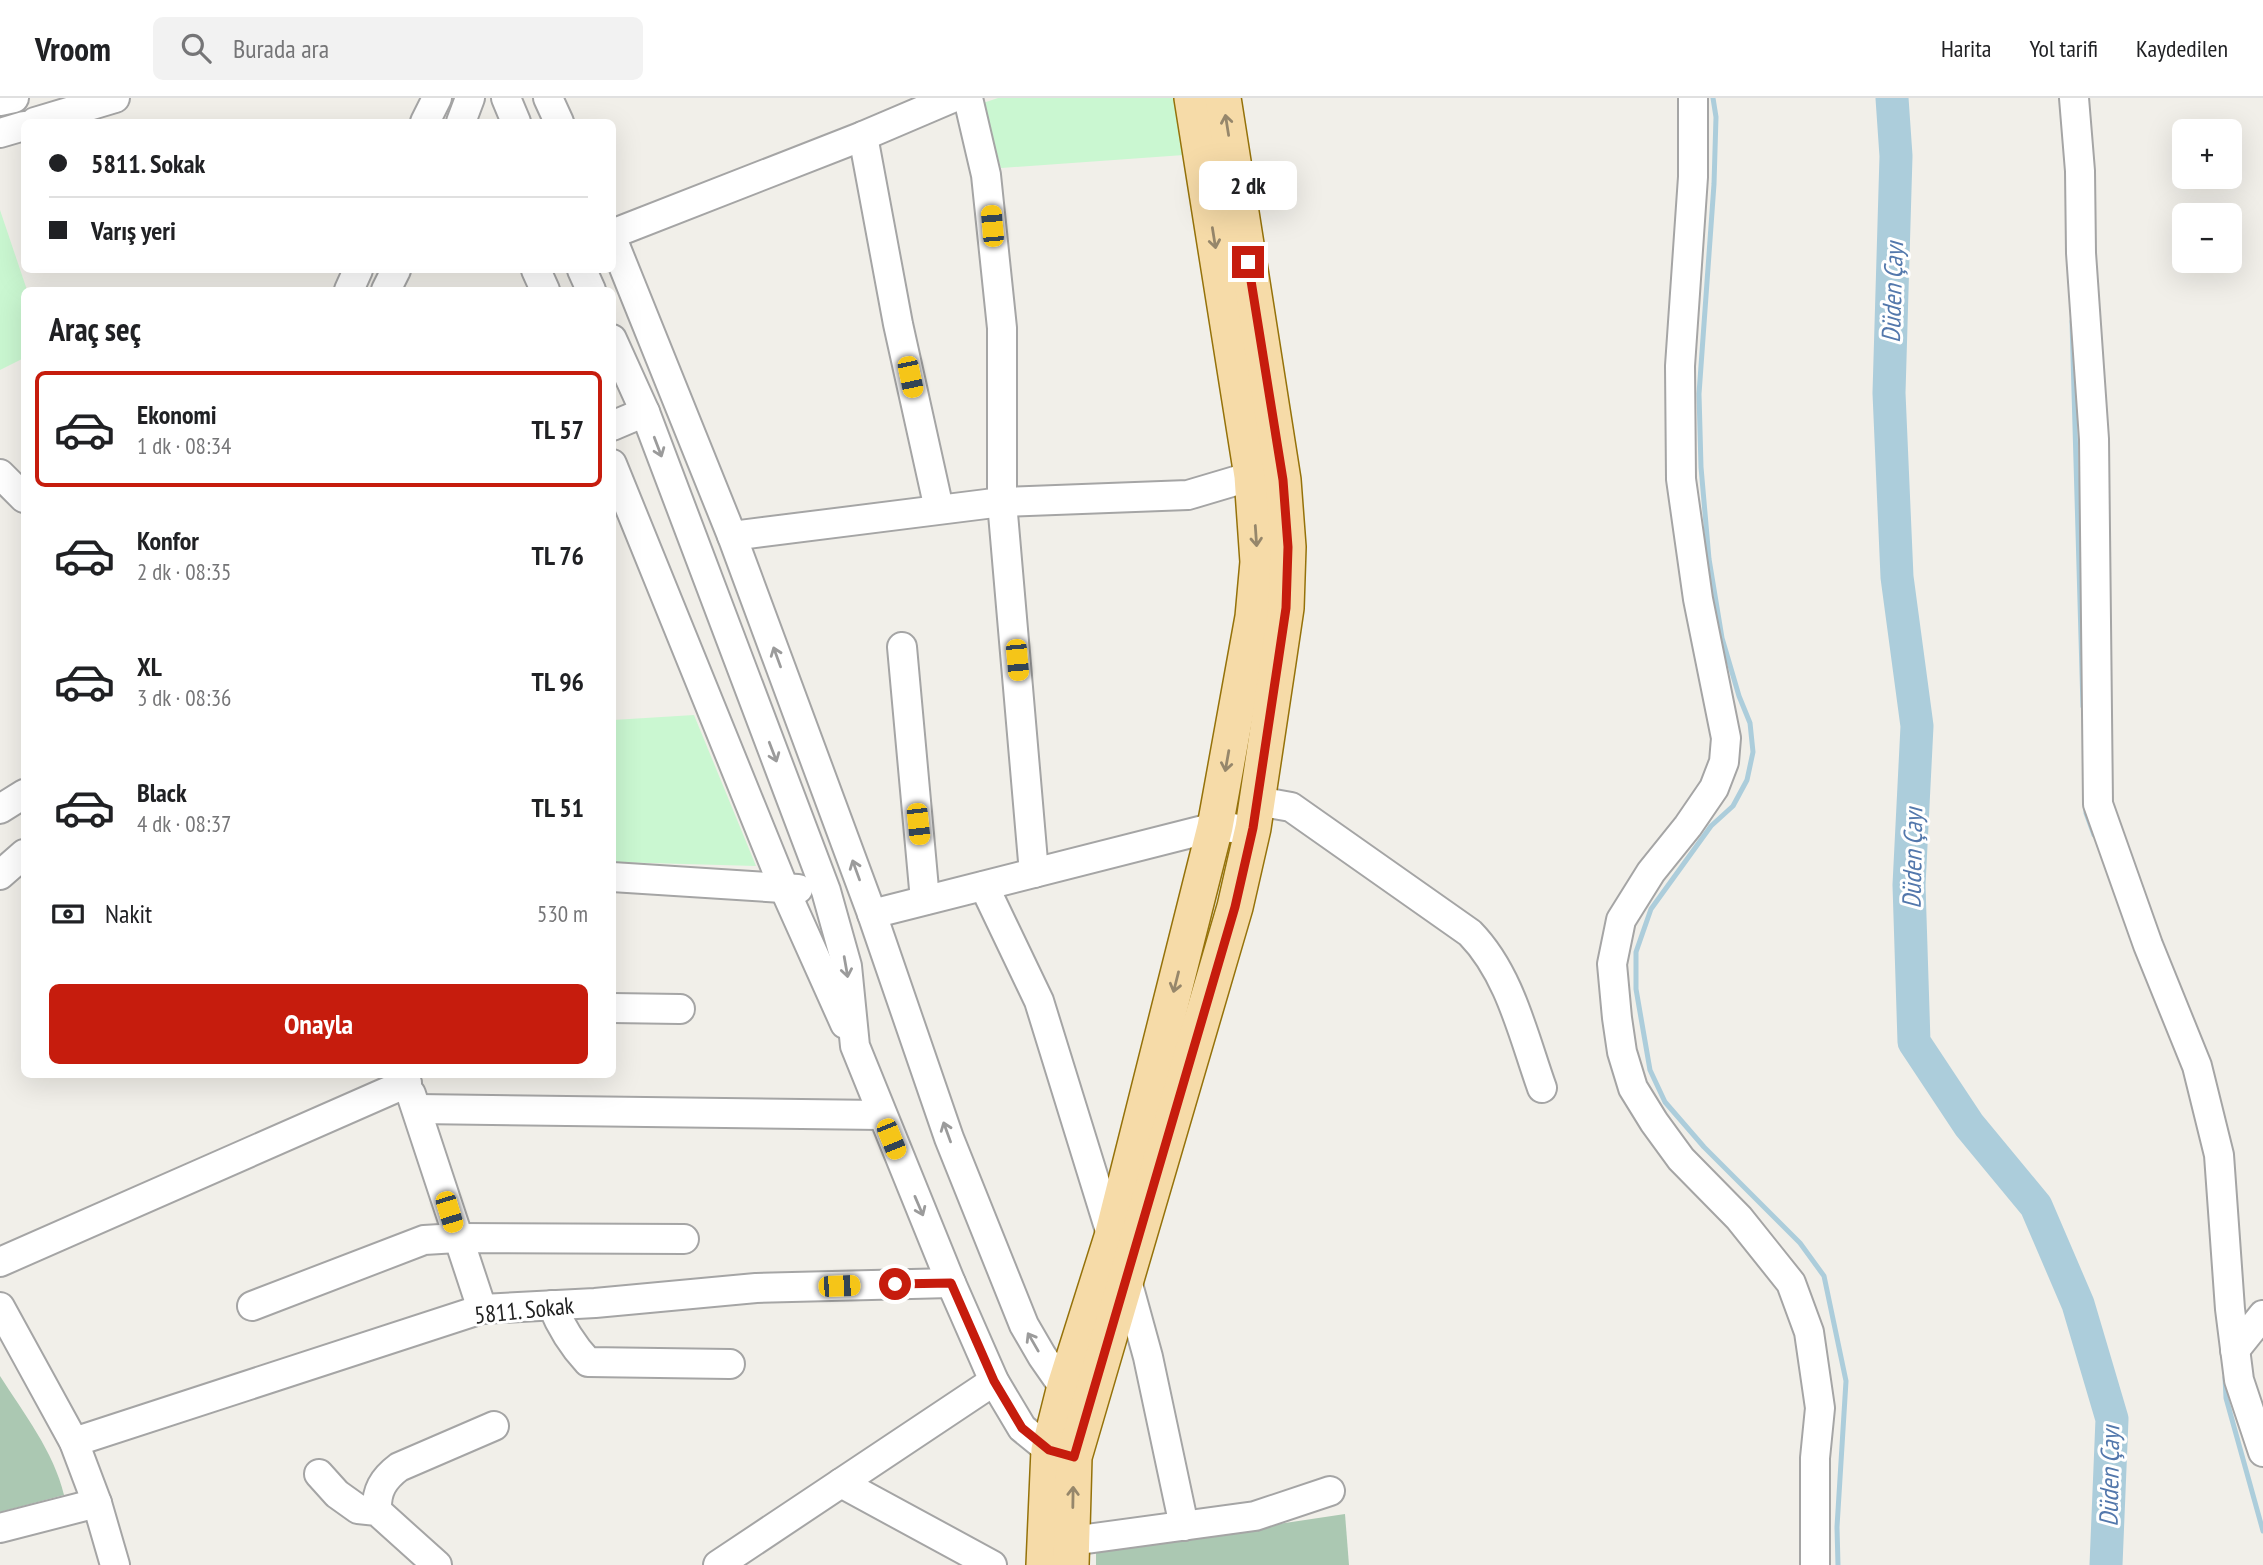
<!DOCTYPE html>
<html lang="tr">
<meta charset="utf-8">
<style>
body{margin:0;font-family:"PT Sans Narrow",sans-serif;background:#f2f2f2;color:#202124;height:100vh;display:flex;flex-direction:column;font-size:26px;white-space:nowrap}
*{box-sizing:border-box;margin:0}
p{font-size:23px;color:#757577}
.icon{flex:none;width:38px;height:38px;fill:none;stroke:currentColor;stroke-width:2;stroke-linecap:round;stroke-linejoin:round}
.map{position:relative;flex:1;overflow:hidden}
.details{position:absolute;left:21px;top:189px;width:595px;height:791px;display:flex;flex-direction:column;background:#fff;border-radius:10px;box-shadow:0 7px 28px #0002}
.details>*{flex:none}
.guide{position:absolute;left:21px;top:21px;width:595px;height:154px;border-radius:10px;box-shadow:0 7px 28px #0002;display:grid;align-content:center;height:154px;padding:0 28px;background:#fff}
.tools{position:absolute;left:2172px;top:21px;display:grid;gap:14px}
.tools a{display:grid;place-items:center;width:70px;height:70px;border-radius:10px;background:#fff;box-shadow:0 7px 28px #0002;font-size:35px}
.end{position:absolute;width:32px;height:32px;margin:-16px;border:9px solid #c61c0d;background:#fff;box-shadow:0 0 0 4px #fff}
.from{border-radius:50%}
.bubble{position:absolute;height:49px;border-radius:10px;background:#fff;box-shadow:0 7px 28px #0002;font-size:23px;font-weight:600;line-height:49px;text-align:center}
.car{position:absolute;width:21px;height:42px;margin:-21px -10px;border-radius:9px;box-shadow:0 0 5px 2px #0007;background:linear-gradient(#f5c518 24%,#345 0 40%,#f5c518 0 76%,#345 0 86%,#f5c518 0)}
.guide b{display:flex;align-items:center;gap:24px;height:66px;font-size:26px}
.guide b+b{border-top:2px solid #e0e0e0}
.guide i{width:18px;height:18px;background:#202124}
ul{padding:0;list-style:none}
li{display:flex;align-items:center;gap:21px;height:116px;margin:0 14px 10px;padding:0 14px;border:4px solid transparent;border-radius:10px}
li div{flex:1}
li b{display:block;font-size:26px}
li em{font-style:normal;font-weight:600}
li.selected{border-color:#c61c0d}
li>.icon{width:63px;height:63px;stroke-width:1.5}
h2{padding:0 28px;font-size:32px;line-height:84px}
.pay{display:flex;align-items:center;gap:18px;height:77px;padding:0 28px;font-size:26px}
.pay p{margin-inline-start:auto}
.cta{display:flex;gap:14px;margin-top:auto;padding:14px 28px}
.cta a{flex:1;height:80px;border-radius:10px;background:#c61c0d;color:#fff;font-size:28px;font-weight:600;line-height:80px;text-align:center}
header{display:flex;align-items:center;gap:42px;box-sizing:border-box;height:98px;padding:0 35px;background:#fff;border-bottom:2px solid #e0e0e0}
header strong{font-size:33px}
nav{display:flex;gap:38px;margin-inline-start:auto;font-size:24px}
.search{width:490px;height:63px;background:#f2f2f2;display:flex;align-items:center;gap:18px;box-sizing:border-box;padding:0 24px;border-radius:10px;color:#757577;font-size:26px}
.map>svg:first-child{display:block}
.cemetery{fill:#abc8b2}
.park{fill:#caf7d1}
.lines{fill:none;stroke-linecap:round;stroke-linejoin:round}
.stream{stroke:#accddb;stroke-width:5}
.river{stroke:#accddb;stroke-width:33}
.minor-casing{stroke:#a5a5a5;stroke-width:32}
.major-casing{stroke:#95720a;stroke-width:38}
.minor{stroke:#fff;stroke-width:28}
.major{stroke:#f6dba8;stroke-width:35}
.oneway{stroke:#96876b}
.oneway2{stroke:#9b9b9b}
.route{stroke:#c61c0d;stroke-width:9}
.labels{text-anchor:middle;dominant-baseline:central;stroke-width:6;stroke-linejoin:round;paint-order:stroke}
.street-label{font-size:24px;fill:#212121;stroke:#fff}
.water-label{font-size:26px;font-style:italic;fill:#5378ac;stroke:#fff}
</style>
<header>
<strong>Vroom</strong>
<div class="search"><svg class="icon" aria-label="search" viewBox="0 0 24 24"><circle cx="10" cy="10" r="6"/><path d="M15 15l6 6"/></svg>Burada ara</div>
<nav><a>Harita</a><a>Yol tarifi</a><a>Kaydedilen</a></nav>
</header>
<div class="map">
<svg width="2263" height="1467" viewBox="0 0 2263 1467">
<rect width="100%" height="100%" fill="#f1efe9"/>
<g class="cemetery">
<path d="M0 1278C23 1314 54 1354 64 1397L0 1414Z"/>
<polygon points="1345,1416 1349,1467 1096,1467 1096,1453"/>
</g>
<g class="park">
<polygon points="998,0 1176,0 1184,57 1001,70 983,5"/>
<polygon points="0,112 27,192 24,192 24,260 0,272"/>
<polygon points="694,617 756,768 613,764 613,622"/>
</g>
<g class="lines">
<g class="stream">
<polyline points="1713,0 1716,19 1714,86 1699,296 1701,369 1709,461 1722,540 1739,598 1750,625 1753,654 1747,682 1733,708 1711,728 1651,811 1636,854 1636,891 1650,972 1665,1004 1704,1049 1800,1145 1824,1178 1846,1283 1837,1429 1838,1467"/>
<polyline points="2072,223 2083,609"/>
<polyline points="2086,706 2086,715 2094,737"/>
<polyline points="2225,1279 2226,1300 2263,1433"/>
</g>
<polyline class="river" points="1892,0 1896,58 1889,295 1897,479 1917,628 1909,787 1914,944 1969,1027 2036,1108 2078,1206 2112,1321 2106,1467"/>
<defs>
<g id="minor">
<polyline points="506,0 516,24"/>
<polyline points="548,0 559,24"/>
<polyline points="968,0 986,77 1002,230 1002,404 1034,775"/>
<polyline points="1693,0 1693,79 1680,268 1681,381 1698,501 1726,640 1724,664 1714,690 1688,728 1651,774 1621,822 1612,866 1617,920 1622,954 1633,990 1654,1024 1681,1061 1739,1120 1791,1185 1809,1234 1820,1310 1815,1360 1815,1467"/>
<polyline points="2074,0 2080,73 2081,155 2094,341 2098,706 2148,847 2197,968 2219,1057 2230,1211 2239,1282 2263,1354"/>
<polyline points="0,3 14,0"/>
<polyline points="35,24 115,0"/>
<polyline points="425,24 437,0"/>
<polyline points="461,24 470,0"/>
<polyline points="0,35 24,28"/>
<polyline points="863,38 898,226 939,411"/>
<polyline points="612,136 863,38 952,0"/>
<polyline points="612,140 732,438 872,816 949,1040 1024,1227 1042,1258 1074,1304"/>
<polyline points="536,172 545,192"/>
<polyline points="582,172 591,192"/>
<polyline points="349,192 358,172"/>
<polyline points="386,192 396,172"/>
<polyline points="612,241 645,314 826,793 847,868 855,948 951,1185 994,1283 1022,1330 1049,1352 1068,1357"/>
<polyline points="612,328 645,314"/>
<polyline points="612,366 784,790 845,926"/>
<polyline points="0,376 24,400"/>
<polyline points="732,438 1002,404 1188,397 1252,378"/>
<polyline points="902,549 925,802"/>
<path d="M1257 703 1291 709 1470 835C1510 876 1523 937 1542 990"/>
<polyline points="0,711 24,696"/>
<polyline points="0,777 24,756"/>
<polyline points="612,779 798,791"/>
<polyline points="984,788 1039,903 1112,1139"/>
<polyline points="872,816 1215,729 1233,730"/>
<polyline points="612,910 680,911"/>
<polyline points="411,996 482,1211"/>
<polyline points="418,1011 881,1017"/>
<polyline points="0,1164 407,985"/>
<polyline points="1126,1179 1148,1259 1184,1428"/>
<path d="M552 1207C561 1229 572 1247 588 1264L730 1266"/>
<polyline points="252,1208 424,1142 457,1140 684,1141"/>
<polyline points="0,1209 74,1344 97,1405 115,1467"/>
<polyline points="2235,1252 2263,1217"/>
<polyline points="74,1344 482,1211 595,1205 756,1190 951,1185"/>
<polyline points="319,1376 337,1396 358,1411 377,1413 437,1467"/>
<polyline points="841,1385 992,1467"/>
<path d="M377 1413C376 1393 383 1381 399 1369L494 1328"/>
<polyline points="0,1430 97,1405"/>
<polyline points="1072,1443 1255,1418 1330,1393"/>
<polyline points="718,1467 994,1283"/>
</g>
<g id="major">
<polyline points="1044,1467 1049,1352 1065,1288 1112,1139 1215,729 1253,519 1258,464 1252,378 1192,0"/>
<polyline points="1071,1467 1074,1359 1235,809 1253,730 1278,564 1286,510 1288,449 1283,382 1223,0"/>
</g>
</defs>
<use href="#minor" class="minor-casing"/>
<use href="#major" class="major-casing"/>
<use href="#minor" class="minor"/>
<use href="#major" class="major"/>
</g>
<defs><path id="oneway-shaft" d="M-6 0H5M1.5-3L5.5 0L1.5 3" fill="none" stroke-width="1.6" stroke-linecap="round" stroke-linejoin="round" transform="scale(1.75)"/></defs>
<g class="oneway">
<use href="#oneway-shaft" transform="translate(1227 27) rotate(-99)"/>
<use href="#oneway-shaft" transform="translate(1214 140) rotate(81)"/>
<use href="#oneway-shaft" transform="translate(1256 438) rotate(86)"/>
<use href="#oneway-shaft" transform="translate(1227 663) rotate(100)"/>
<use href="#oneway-shaft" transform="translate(1176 884) rotate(104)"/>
<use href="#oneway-shaft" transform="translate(1073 1399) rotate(-89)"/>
</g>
<g class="oneway2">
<use href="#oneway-shaft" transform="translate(658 349) rotate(69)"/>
<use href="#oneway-shaft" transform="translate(777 559) rotate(-110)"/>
<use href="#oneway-shaft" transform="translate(773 654) rotate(69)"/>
<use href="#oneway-shaft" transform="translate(856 772) rotate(-110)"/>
<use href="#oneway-shaft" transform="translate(846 869) rotate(80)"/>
<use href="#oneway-shaft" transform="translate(947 1034) rotate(-110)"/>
<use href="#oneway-shaft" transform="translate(919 1108) rotate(67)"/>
<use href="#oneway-shaft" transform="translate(1033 1244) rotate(-120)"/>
</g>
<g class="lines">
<polyline class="route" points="895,1186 951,1185 994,1283 1022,1330 1049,1352 1074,1359 1235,809 1253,730 1278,564 1286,510 1288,449 1283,382 1248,164"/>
</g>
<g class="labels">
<g class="street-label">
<text transform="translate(524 1212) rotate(-6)">5811. Sokak</text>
</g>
<g class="water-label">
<text transform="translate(1892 194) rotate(-88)">Düden Çayı</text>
<text transform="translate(1912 760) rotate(-89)">Düden Çayı</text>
<text transform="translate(2109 1378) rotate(-89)">Düden Çayı</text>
</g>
</g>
</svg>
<div class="tools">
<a>+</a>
<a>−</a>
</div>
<i class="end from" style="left:895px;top:1186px"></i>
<i class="end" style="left:1248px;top:164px"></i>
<div class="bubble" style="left:1199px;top:63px;width:98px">2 dk</div>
<i class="car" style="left:992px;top:128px;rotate:355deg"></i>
<i class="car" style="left:910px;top:279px;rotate:168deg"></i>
<i class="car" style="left:1017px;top:562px;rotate:175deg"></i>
<i class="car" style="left:918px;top:726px;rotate:174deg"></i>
<i class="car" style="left:891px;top:1041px;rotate:158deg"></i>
<i class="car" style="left:449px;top:1114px;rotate:163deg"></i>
<i class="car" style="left:839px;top:1188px;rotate:88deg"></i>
<div class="guide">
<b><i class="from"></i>5811. Sokak</b>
<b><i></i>Varış yeri</b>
</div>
<section class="details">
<h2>Araç seç</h2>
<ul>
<li class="selected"><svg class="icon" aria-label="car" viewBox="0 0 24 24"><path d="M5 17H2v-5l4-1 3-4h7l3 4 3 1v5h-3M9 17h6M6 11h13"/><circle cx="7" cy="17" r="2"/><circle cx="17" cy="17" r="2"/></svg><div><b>Ekonomi</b><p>1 dk · 08:34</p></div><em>TL 57</em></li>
<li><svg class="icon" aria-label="car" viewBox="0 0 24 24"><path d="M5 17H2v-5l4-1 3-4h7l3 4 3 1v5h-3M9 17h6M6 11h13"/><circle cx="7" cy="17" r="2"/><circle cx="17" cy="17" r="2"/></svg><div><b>Konfor</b><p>2 dk · 08:35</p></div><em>TL 76</em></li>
<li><svg class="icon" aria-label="car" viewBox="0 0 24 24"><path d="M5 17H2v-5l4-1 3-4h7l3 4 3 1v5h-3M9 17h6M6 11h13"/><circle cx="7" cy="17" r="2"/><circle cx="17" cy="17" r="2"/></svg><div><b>XL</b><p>3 dk · 08:36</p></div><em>TL 96</em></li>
<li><svg class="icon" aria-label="car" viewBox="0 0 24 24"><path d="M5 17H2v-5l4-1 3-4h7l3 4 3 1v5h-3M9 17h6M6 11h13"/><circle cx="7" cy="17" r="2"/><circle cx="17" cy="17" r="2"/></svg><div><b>Black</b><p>4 dk · 08:37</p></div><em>TL 51</em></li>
</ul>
<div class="pay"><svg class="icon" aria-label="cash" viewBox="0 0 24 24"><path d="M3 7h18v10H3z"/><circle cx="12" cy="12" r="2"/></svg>Nakit<p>530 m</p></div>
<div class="cta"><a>Onayla</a></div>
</section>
</div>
